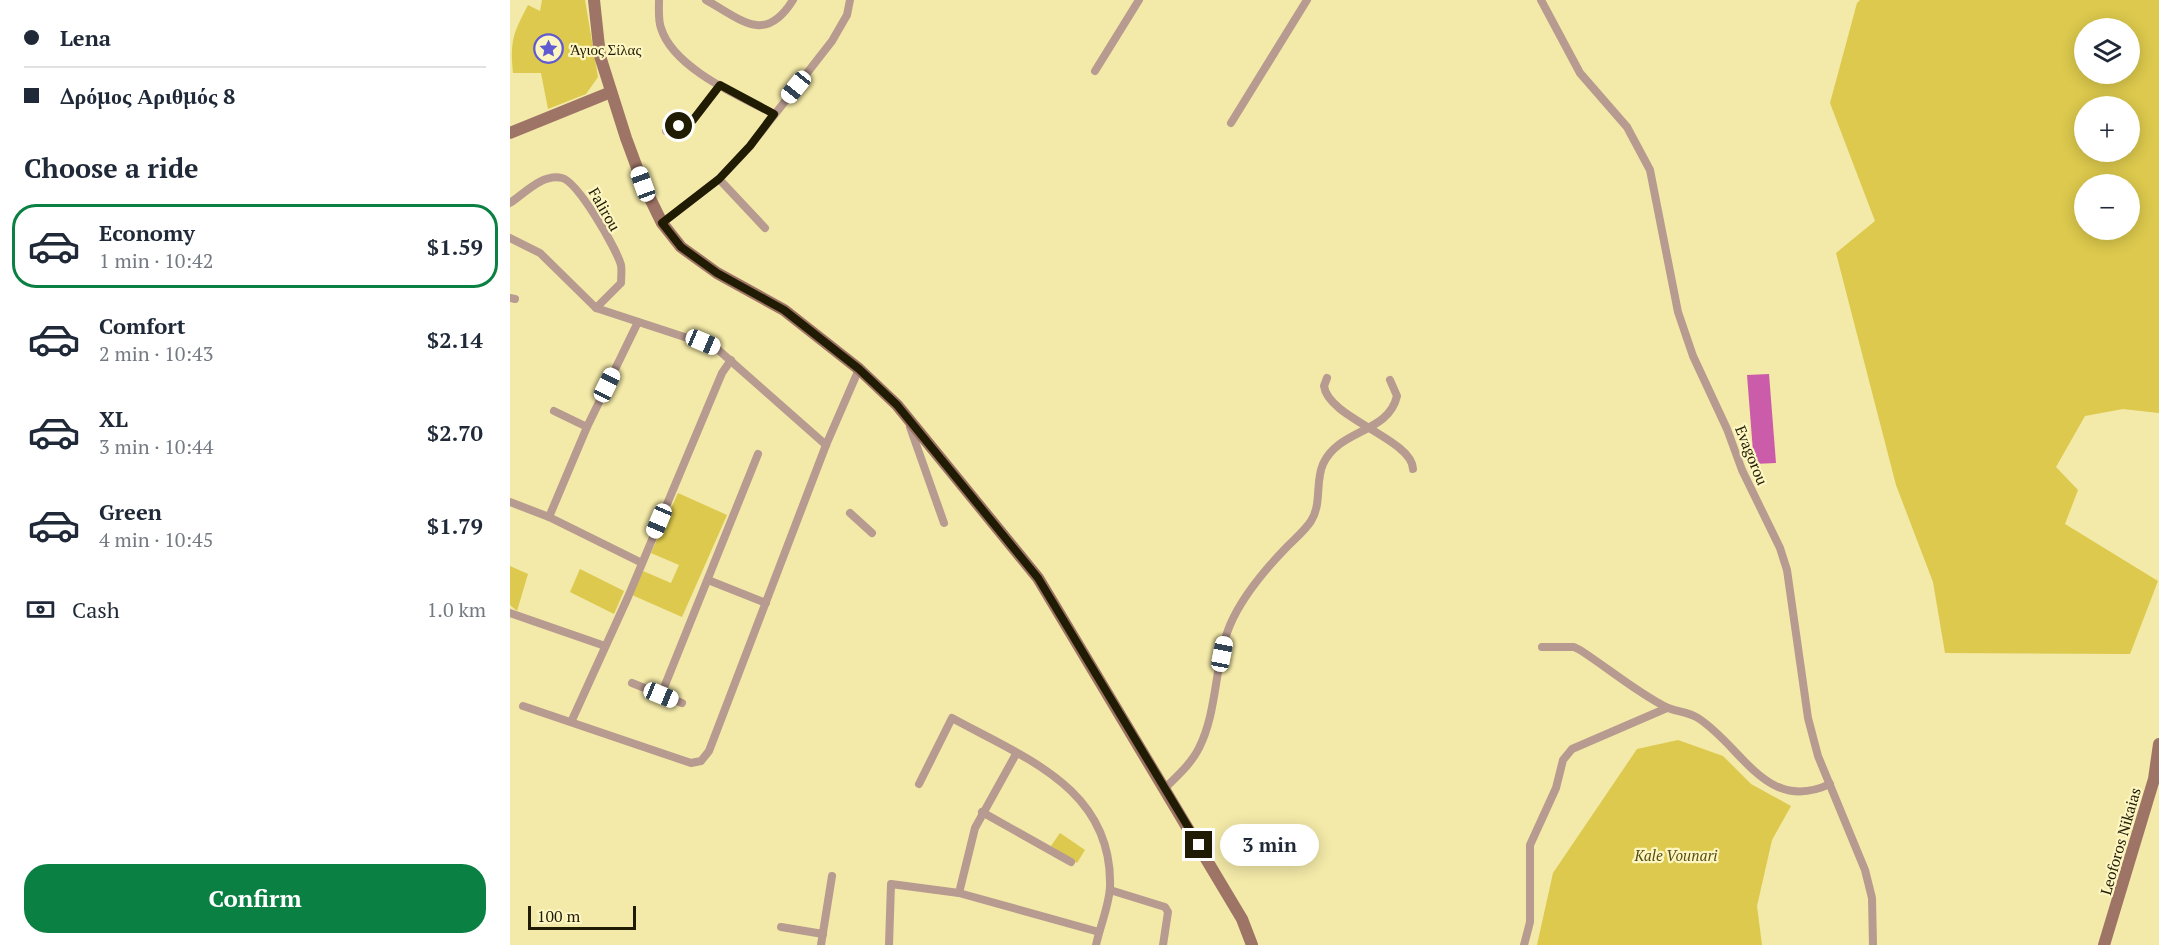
<!DOCTYPE html>
<meta charset="utf-8">
<style>
body{margin:0;font-family:"PT Serif",serif;background:#f2f2f3;color:#1f2937;height:100vh;display:flex;flex-direction:column;font-size:22px;white-space:nowrap}
*{box-sizing:border-box;margin:0}
p{font-size:20px;color:#747a83}
.icon{flex:none;width:33px;height:33px;fill:none;stroke:currentColor;stroke-width:2;stroke-linecap:round;stroke-linejoin:round}
.map{position:relative;flex:1;overflow:hidden}
.side{display:flex;flex-direction:column;background:#fff;width:510px}
.side>*{flex:none}
.top-card{display:grid;align-content:center;height:132px;padding:0 24px;background:#fff}
.tools{position:absolute;left:1564px;top:18px;display:grid;gap:12px}
.tools a{display:grid;place-items:center;width:66px;height:66px;border-radius:50%;background:#fff;box-shadow:0 3px 15px #0003;font-size:30px}
.scale{position:absolute;left:18px;bottom:15px;width:108px;box-sizing:border-box;padding-left:6px;border:3px solid #201c03;border-top:0;font-size:16px;line-height:21px;white-space:nowrap;color:#201c03;-webkit-text-stroke:4px #fef6c2;paint-order:stroke}
.end{position:absolute;width:27px;height:27px;margin:-14px;border:8px solid #201c03;background:#fff;box-shadow:0 0 0 3px #fff}
.from{border-radius:50%}
.bubble{position:absolute;height:42px;border-radius:21px;background:#fff;box-shadow:0 3px 15px #0003;font-size:20px;font-weight:700;line-height:42px;text-align:center}
.car{position:absolute;width:18px;height:36px;margin:-18px -9px;border-radius:8px;box-shadow:0 0 4px 2px #0007;background:linear-gradient(#fff 24%,#345 0 40%,#fff 0 76%,#345 0 86%,#fff 0)}
.top-card b{display:flex;align-items:center;gap:21px;height:57px;font-size:22px}
.top-card b+b{border-top:2px solid #e0e1e3}
.top-card i{width:15px;height:15px;background:#1f2937}
ul{padding:0;list-style:none}
li{display:flex;align-items:center;gap:18px;height:84px;margin:0 12px 9px;padding:0 12px;border:3px solid transparent;border-radius:24px}
li div{flex:1}
li b{display:block;font-size:22px}
li em{font-style:normal;font-weight:700}
li.active{border-color:#0b8043}
li>.icon{width:54px;height:54px;stroke-width:1.5}
h2{padding:0 24px;font-size:27px;line-height:72px}
.pay{display:flex;align-items:center;gap:15px;height:66px;padding:0 24px;font-size:22px}
.pay p{margin-inline-start:auto}
.button{display:flex;gap:12px;margin-top:auto;padding:12px 24px}
.button a{flex:1;height:69px;border-radius:24px;background:#0b8043;color:#fff;font-size:24px;font-weight:700;line-height:69px;text-align:center}
main{display:flex;flex:1;min-height:0}
.map>svg:first-child{display:block}
.green{fill:#dcc94d;fill-rule:evenodd}
.water{fill:#ca5ca9}
.lines{fill:none;stroke-linecap:round;stroke-linejoin:round}
.street{stroke:#b79a90;stroke-width:8}
.secondary{stroke:#9e7466;stroke-width:12}
.route{stroke:#201c03;stroke-width:8}
.labels{text-anchor:middle;dominant-baseline:central;stroke-width:4.5;stroke-linejoin:round;paint-order:stroke}
.poi-label{font-size:15px;fill:#201c03;stroke:#fef6c2;text-anchor:start}
.street-label{font-size:15px;fill:#201c03;stroke:#fef6c2}
.park-label{font-size:15px;font-style:italic;fill:#564d10;stroke:#fef6c2}
</style>
<main>
<section class="side">
<div class="top-card">
<b><i class="from"></i>Lena</b>
<b><i></i>Δρόμος Αριθμός 8</b>
</div>
<h2>Choose a ride</h2>
<ul>
<li class="active"><svg class="icon" aria-label="car" viewBox="0 0 24 24"><path d="M5 17H2v-5l4-1 3-4h7l3 4 3 1v5h-3M9 17h6M6 11h13"/><circle cx="7" cy="17" r="2"/><circle cx="17" cy="17" r="2"/></svg><div><b>Economy</b><p>1 min · 10:42</p></div><em>$1.59</em></li>
<li><svg class="icon" aria-label="car" viewBox="0 0 24 24"><path d="M5 17H2v-5l4-1 3-4h7l3 4 3 1v5h-3M9 17h6M6 11h13"/><circle cx="7" cy="17" r="2"/><circle cx="17" cy="17" r="2"/></svg><div><b>Comfort</b><p>2 min · 10:43</p></div><em>$2.14</em></li>
<li><svg class="icon" aria-label="car" viewBox="0 0 24 24"><path d="M5 17H2v-5l4-1 3-4h7l3 4 3 1v5h-3M9 17h6M6 11h13"/><circle cx="7" cy="17" r="2"/><circle cx="17" cy="17" r="2"/></svg><div><b>XL</b><p>3 min · 10:44</p></div><em>$2.70</em></li>
<li><svg class="icon" aria-label="car" viewBox="0 0 24 24"><path d="M5 17H2v-5l4-1 3-4h7l3 4 3 1v5h-3M9 17h6M6 11h13"/><circle cx="7" cy="17" r="2"/><circle cx="17" cy="17" r="2"/></svg><div><b>Green</b><p>4 min · 10:45</p></div><em>$1.79</em></li>
</ul>
<div class="pay"><svg class="icon" aria-label="cash" viewBox="0 0 24 24"><path d="M3 7h18v10H3z"/><circle cx="12" cy="12" r="2"/></svg>Cash<p>1.0 km</p></div>
<div class="button"><a>Confirm</a></div>
</section>
<div class="map">
<svg width="1649" height="945" viewBox="0 0 1649 945">
<rect width="100%" height="100%" fill="#f3e9a8"/>
<g class="green">
<path d="M32 0H75L88 77 76 94 38 109 31 73H3C0 40 3 34 18 5L30 11Z"/>
<path d="M1350 0H1649V413L1613 409 1575 416 1546 467 1568 490 1555 524 1648 581 1620 654 1435 653 1423 582 1386 485 1326 253 1365 221 1320 103 1347 3ZM1575 28H1620V74H1575ZM1575 106H1620V152H1575ZM1575 184H1620V230H1575Z"/>
<polygon points="168,493 217,515 172,617 122,595 133,571 161,583 169,565 141,553"/>
<polygon points="0,566 18,574 7,611 0,605"/>
<polygon points="70,569 114,591 104,614 60,592"/>
<polygon points="1168,740 1213,756 1241,784 1281,806 1262,840 1247,906 1252,945 1027,945 1043,873 1127,749"/>
<polygon points="550,833 575,850 567,863 541,846"/>
</g>
<polygon class="water" points="1259,374 1266,463 1244,464 1237,375"/>
<g class="lines">
<g class="street">
<path d="M149 0C149 9 148 20 151 28 163 68 229 96 264 114"/>
<path d="M196 0C232 20 255 45 283 0"/>
<polyline points="1031,0 1070,73 1117,127 1140,170 1168,312 1183,356 1217,429 1232,470 1270,548 1277,570 1298,718 1308,756 1355,870 1362,898 1363,945"/>
<polyline points="585,71 629,0"/>
<polyline points="721,123 797,0"/>
<polyline points="156,131 183,120 210,85"/>
<polyline points="209,179 255,228"/>
<path d="M0 203C15 193 33 173 52 178 68 182 106 248 111 265 112 270 111 278 111 283L86 308"/>
<polyline points="152,223 209,179 240,146 322,41 337,15 340,0"/>
<polyline points="0,238 30,253 86,308 205,347 316,445"/>
<polyline points="0,298 5,299"/>
<path d="M817 378 814 386C818 418 902 439 903 469"/>
<polyline points="44,411 77,427"/>
<polyline points="400,427 434,523"/>
<polyline points="0,502 39,517 132,563"/>
<polyline points="340,513 362,533"/>
<polyline points="39,517 77,427 128,322"/>
<polyline points="198,580 256,603"/>
<polyline points="0,613 95,646"/>
<path d="M1032 647H1064L1070 650C1098 668 1125 691 1154 706 1164 712 1177 711 1188 718 1233 747 1256 814 1320 784"/>
<polyline points="122,683 172,703"/>
<polyline points="151,695 248,454"/>
<polyline points="13,706 181,763 191,761 199,751 316,445 349,369"/>
<polyline points="62,720 118,597 212,373 221,360"/>
<path d="M409 784 442 718C515 758 603 789 600 887 599 906 590 926 586 945"/>
<path d="M654 789C667 776 681 764 689 748 708 710 704 664 720 625 732 597 753 572 773 551 782 541 794 532 801 521 812 504 805 482 813 464 830 428 878 434 887 396L880 380"/>
<polyline points="472,812 561,862"/>
<polyline points="600,890 655,907 658,912 653,945"/>
<polyline points="449,893 465,828 506,754"/>
<polyline points="271,927 313,934"/>
<polyline points="311,945 322,876"/>
<polyline points="379,945 381,884 449,893 589,932"/>
<polyline points="1014,945 1020,922 1020,845 1046,788 1053,760 1062,749 1157,708"/>
</g>
<g class="secondary">
<polyline points="84,0 90,56 116,138 133,184 152,223 171,247 207,273 274,310 349,369 387,405 528,578 732,919 742,945"/>
<polyline points="0,133 101,92"/>
<polyline points="1594,945 1644,779 1649,744"/>
</g>
</g>
<g class="lines">
<polyline class="route" points="169,126 183,120 210,85 264,114 240,146 209,179 152,223 171,247 207,273 274,310 349,369 387,405 528,578 689,845"/>
</g>
<defs>
<symbol id="sight-ring" viewBox="-11 -11 22 22"><circle r="9.5" fill="#fef6c2" stroke="#605ad3" stroke-width="1.5"/><path d="M0-6L1.8-2.2L6-1.7L2.9 1.2L3.7 5.4L0 3.3L-3.7 5.4L-2.9 1.2L-6-1.7L-1.8-2.2Z" fill="#605ad3"/></symbol>
</defs>
<g fill-rule="evenodd">
<use href="#sight-ring" x="22" y="32" width="33" height="33"/>
</g>
<g class="labels">
<g class="poi-label">
<text x="60" y="49">Άγιος Σίλας</text>
</g>
<g class="street-label">
<text transform="translate(95 209) rotate(60)">Falirou</text>
<text transform="translate(1242 455) rotate(68)">Evagorou</text>
<text transform="translate(1610 841) rotate(-74)">Leoforos Nikaias</text>
</g>
<g class="park-label">
<text x="1166" y="855">Kale Vounari</text>
</g>
</g>
</svg>
<div class="tools">
<a><svg class="icon" aria-label="layers" viewBox="0 0 24 24"><path d="M12 4l9 5-9 5-9-5zM3 14l9 5 9-5"/></svg></a>
<a>+</a>
<a>−</a>
</div>
<div class="scale">100 m</div>
<i class="end from" style="left:169px;top:126px"></i>
<i class="end" style="left:689px;top:845px"></i>
<div class="bubble" style="left:710px;top:824px;width:99px">3 min</div>
<i class="car" style="left:286px;top:87px;rotate:219deg"></i>
<i class="car" style="left:133px;top:184px;rotate:340deg"></i>
<i class="car" style="left:193px;top:342px;rotate:113deg"></i>
<i class="car" style="left:97px;top:385px;rotate:26deg"></i>
<i class="car" style="left:149px;top:521px;rotate:203deg"></i>
<i class="car" style="left:712px;top:654px;rotate:11deg"></i>
<i class="car" style="left:151px;top:695px;rotate:112deg"></i>
</div>
</main>
